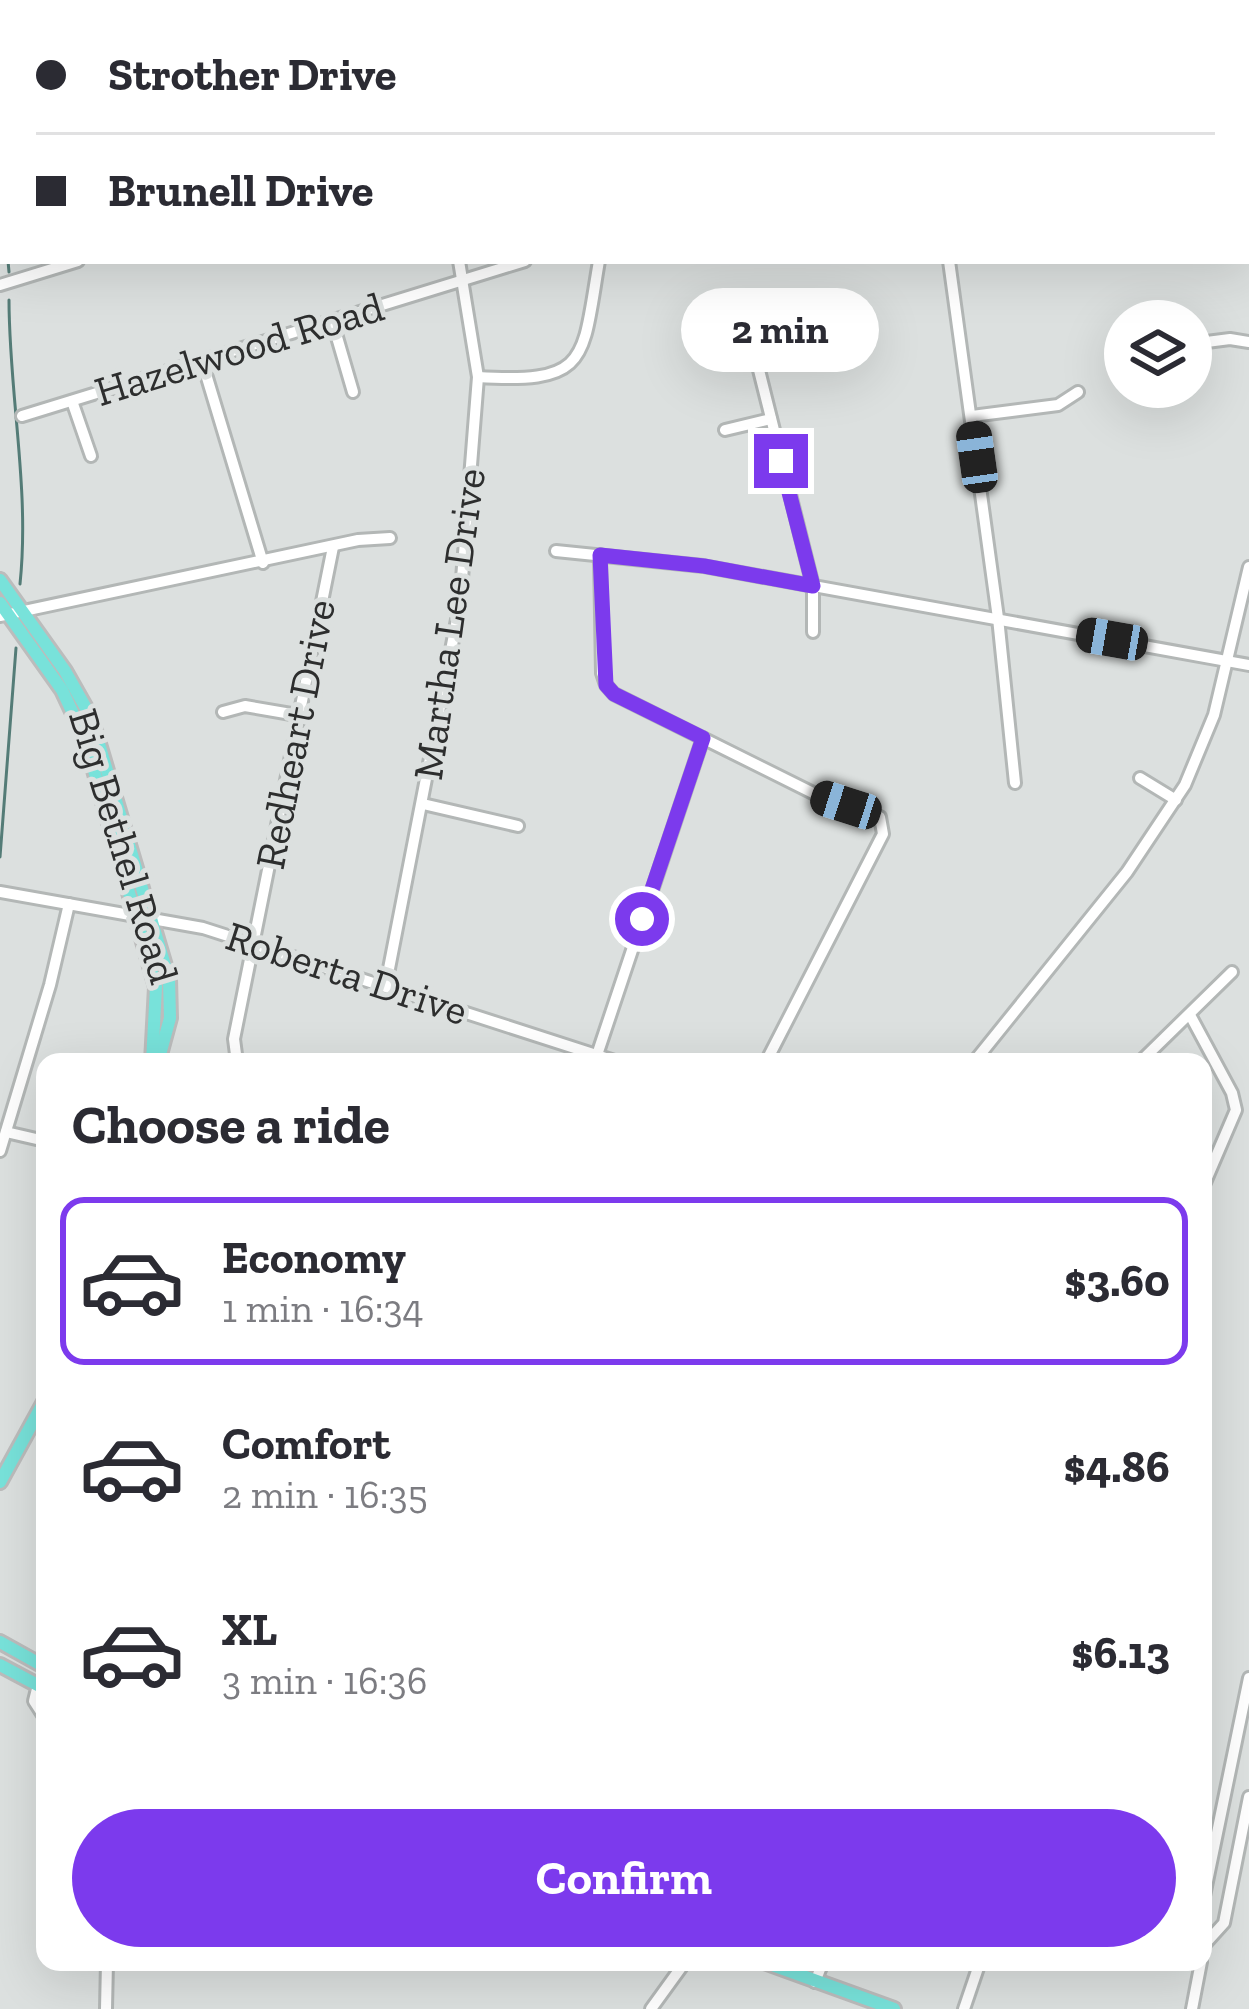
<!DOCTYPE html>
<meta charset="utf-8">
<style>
body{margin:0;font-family:"Zilla Slab",serif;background:#f7f7f7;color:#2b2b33;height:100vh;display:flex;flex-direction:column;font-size:45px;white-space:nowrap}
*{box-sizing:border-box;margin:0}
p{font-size:39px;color:#7c7c81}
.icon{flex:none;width:66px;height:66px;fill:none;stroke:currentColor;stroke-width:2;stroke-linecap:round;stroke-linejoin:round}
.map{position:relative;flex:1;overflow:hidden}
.drawer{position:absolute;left:36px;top:1053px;width:1176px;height:918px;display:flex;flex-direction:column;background:#fff;border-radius:24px;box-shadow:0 12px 48px #0002}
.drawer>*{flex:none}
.banner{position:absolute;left:0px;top:0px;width:1251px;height:264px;box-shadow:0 12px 48px #0002;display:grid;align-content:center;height:264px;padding:0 36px;background:#fff}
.fabs{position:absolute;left:1104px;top:300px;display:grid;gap:24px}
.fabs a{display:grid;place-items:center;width:108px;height:108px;border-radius:50%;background:#fff;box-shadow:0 12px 48px #0002;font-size:60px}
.end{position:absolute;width:54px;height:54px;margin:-27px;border:15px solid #7c3aed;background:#fff;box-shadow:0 0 0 6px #fff}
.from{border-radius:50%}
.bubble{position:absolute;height:84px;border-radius:42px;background:#fff;box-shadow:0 12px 48px #0002;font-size:39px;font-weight:700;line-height:84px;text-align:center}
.car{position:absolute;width:36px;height:72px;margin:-36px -18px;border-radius:15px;box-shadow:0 0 9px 3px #0007;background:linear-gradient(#222 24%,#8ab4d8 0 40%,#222 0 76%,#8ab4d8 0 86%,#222 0)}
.banner b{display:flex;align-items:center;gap:42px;height:114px;font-size:45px}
.banner b+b{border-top:3px solid #e1e1e2}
.banner i{width:30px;height:30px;background:#2b2b33}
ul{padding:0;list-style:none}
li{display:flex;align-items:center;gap:36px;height:168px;margin:0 24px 18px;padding:0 12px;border:6px solid transparent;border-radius:24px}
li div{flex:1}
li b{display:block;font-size:45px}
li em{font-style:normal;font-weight:700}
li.current{border-color:#7c3aed}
li>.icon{width:108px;height:108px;stroke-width:1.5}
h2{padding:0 36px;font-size:54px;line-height:144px}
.button{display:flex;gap:24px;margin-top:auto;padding:24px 36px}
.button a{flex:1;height:138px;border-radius:72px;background:#7c3aed;color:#fff;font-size:48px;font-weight:700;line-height:138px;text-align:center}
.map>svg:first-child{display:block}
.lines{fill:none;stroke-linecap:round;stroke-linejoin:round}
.stream{stroke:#547c77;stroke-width:3}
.minor-casing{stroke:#b3b7b6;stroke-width:16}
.major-casing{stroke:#bcbcbc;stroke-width:18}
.minor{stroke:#fff;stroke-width:10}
.major{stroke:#78e2da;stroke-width:12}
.route{stroke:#7c3aed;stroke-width:15}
.labels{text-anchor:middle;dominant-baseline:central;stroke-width:10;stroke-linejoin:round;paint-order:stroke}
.street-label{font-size:42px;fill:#2d2e2e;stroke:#dce0df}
</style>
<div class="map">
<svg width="1249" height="2009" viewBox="0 0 1249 2009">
<rect width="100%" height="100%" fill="#dce0df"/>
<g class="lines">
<g class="stream">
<polyline points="727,3 728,0"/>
<polyline points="0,109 3,172"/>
<polyline points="8,261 9,272"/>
<path d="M9 300C9 394 30 489 20 584"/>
<polyline points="0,857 16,648"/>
</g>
<defs>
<g id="minor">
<polyline points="411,0 412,3"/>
<polyline points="912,0 913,3"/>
<polyline points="1225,0 1225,3"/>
<polyline points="642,3 643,0"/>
<polyline points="794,3 795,0"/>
<polyline points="1248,49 1249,49"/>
<polyline points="949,261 998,618 1015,783"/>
<polyline points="0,285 78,261"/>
<polyline points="755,317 753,346 813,586 813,632"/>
<polyline points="332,320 353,392"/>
<polyline points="1191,344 1230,339 1249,342"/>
<polyline points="202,361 263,563"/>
<path d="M478 377C590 384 582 360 599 261"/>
<polyline points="72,401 91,456"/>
<polyline points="22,416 525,261"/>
<polyline points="972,416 1058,405 1078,392"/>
<polyline points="725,430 771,419"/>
<polyline points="556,551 703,566 1249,665"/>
<polyline points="600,555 602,673 606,685 614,694 821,797 880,817 883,834 766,1062"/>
<polyline points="0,616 358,540 390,538"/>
<polyline points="223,712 245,706 297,715"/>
<polyline points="1140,778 1176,800"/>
<polyline points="423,804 518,826"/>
<polyline points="0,892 203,928 618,1062"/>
<polyline points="386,984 460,604 478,377 459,261"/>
<polyline points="1190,1015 1232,1093 1236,1110 1203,1187"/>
<polyline points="597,1055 703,738"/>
<polyline points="237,1062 234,1039 333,547"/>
<polyline points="974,1062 1127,872 1185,785 1214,715 1249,567"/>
<polyline points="1140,1062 1232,972"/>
<polyline points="6,1132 45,1141"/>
<polyline points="0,1151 50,985 69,904"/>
<polyline points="38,1685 34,1701 45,1718"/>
<polyline points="1203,1901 1249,1678"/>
<polyline points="1205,1944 1224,1923 1249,1797"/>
<polyline points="1032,1962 1035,1963"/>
<polyline points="815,1982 823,1962"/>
<polyline points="106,2009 107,1962"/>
<polyline points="651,2009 685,1962"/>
<polyline points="964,2009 980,1962"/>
<polyline points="1192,2009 1201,1962"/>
</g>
<g id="major">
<polyline points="0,580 65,671 91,717 169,979 170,1018 158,1062"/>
<polyline points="0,603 62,690 85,739 156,987 152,1062"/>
<polyline points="0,1482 45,1400"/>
<polyline points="0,1642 45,1667"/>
<polyline points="0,1665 45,1689"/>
<polyline points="764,1962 894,2009"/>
</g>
</defs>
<use href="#minor" class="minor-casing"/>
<use href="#major" class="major-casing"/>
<use href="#minor" class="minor"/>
<use href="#major" class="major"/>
</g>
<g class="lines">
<polyline class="route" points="642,919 703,738 614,694 606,685 600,555 704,566 813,586 781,461"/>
</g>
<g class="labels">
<g class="street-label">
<text transform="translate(239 349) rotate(-17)">Hazelwood Road</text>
<text transform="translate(449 624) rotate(-82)">Martha Lee Drive</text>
<text transform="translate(295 734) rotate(-79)">Redheart Drive</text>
<text transform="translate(124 846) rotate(73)">Big Bethel Road</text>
<text transform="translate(347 973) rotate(18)">Roberta Drive</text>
</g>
</g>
</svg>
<div class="fabs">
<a><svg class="icon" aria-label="layers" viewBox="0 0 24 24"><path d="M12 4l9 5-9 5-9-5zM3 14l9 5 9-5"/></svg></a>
</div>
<i class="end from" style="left:642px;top:919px"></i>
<i class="end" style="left:781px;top:461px"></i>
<div class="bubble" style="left:681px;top:288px;width:198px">2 min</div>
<i class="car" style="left:977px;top:457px;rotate:352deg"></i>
<i class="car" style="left:1112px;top:639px;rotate:280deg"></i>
<i class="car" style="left:846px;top:805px;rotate:288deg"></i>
<div class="banner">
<b><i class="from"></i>Strother Drive</b>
<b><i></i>Brunell Drive</b>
</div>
<section class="drawer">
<h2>Choose a ride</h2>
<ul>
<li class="current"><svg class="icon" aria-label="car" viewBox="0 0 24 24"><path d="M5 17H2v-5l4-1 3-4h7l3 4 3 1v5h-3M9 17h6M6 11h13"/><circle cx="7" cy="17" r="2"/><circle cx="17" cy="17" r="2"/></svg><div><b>Economy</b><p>1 min · 16:34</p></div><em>$3.60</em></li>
<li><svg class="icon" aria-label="car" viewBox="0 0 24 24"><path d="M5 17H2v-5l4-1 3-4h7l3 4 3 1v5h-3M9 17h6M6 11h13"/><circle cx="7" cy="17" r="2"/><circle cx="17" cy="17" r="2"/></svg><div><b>Comfort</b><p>2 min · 16:35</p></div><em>$4.86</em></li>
<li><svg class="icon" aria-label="car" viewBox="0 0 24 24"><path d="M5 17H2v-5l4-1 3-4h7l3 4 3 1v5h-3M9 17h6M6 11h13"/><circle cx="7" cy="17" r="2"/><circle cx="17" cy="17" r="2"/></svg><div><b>XL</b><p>3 min · 16:36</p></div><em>$6.13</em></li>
</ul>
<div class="button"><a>Confirm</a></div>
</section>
</div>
